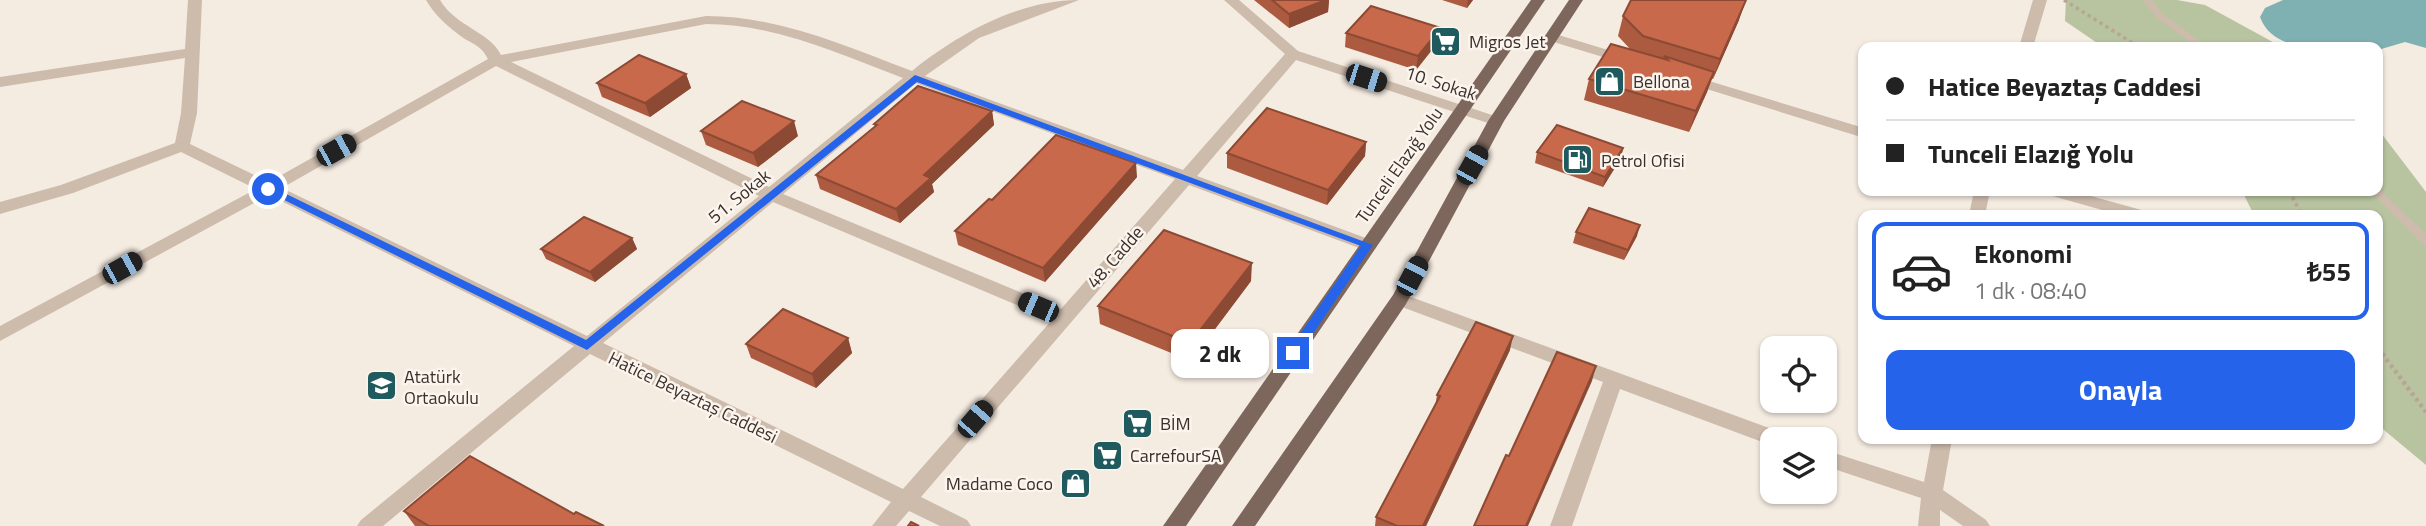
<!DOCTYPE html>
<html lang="tr">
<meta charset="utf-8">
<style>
body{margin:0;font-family:"Titillium Web",sans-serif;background:#f2f2f2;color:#222;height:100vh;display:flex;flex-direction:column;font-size:26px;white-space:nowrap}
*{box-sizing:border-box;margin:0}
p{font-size:23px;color:#767676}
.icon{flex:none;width:38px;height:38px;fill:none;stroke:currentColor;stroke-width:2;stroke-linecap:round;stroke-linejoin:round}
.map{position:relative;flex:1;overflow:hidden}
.drawer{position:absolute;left:1858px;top:210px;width:525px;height:234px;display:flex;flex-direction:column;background:#fff;border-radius:14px;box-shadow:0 2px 5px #0004}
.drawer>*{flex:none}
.hud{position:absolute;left:1858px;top:42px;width:525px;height:154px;border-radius:14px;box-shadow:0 2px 5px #0004;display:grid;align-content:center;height:154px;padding:0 28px;background:#fff}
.controls{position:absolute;left:1760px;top:336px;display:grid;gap:14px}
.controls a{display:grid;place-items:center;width:77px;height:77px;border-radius:14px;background:#fff;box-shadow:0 2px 5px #0004;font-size:35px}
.end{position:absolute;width:32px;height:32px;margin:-16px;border:9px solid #2563eb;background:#fff;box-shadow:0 0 0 4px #fff}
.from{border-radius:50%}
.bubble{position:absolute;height:49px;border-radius:14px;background:#fff;box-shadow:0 2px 5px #0004;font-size:23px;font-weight:700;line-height:49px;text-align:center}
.car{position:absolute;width:21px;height:42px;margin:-21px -10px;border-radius:9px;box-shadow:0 0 5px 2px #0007;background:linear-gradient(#222 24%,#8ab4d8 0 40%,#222 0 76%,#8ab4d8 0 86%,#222 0)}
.hud b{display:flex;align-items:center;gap:24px;height:66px;font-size:26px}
.hud b+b{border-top:2px solid #e0e0e0}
.hud i{width:18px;height:18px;background:#222}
ul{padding:12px 0 0;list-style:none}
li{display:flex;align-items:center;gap:21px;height:98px;margin:0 14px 10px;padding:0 14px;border:4px solid transparent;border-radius:14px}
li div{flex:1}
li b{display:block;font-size:26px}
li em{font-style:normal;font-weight:700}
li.on{border-color:#2563eb}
li>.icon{width:63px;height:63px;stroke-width:1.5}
.cta{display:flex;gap:14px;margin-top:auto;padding:14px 28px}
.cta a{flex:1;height:80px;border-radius:14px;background:#2563eb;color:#fff;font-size:28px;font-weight:700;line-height:80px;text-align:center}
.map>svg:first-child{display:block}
.green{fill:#b8c4a0}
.water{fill:#7fb0b2}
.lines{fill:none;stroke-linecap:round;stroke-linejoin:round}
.path-far1{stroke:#b9a596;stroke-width:3.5;stroke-dasharray:3.5 3.5;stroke-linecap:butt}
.path{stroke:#b9a596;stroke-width:4.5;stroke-dasharray:3.5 3.5;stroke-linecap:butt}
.service{fill:#cdbbac;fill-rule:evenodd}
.minor{fill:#cdbbac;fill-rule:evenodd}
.primary{fill:#7d675c;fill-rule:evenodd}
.wall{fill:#ac5a40}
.shaded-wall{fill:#8c4a34}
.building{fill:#c8694b;stroke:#8c4a34;stroke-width:2}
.route{fill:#2563eb}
.labels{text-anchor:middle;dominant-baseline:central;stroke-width:5;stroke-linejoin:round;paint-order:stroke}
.poi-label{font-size:18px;fill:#3b302b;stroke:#fbf5ee;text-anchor:start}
.street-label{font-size:18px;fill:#3b302b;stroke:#fbf5ee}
</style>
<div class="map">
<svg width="2426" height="526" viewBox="0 0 2426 526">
<rect width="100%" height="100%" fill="#f4ebe1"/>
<g class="green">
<polygon points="2066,0 2177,0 2205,5 2282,47 2103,47 2065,21"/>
<polygon points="2378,129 2426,192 2426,465 2378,425 2378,215 2254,215 2242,191 2378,191"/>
</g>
<path class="water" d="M2283 0H2426V48L2405 42 2378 50V47C2343 47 2275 59 2260 17L2265 8Z"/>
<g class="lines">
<g class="path-far1">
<polyline points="2064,0 2139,47"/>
<polyline points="2289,191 2302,215"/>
</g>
<polyline class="path" points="2378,348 2426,412"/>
<g class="service">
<polygon points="2142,0 2152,0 2163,14 2208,47 2197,47 2157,18"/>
<polygon points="2378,188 2426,234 2426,245 2422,244 2370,191 2378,191"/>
</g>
<g class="minor">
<path d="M188 0H202L197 113 190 144 269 182 488 59C480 43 470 44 458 34 445 24 434 14 426 0H440C456 27 489 31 501 55L706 16C779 16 845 46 912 71 958 34 1019 0 1079 0L979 38 925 76 1183 170 1285 54 1224 0H1239L1298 51 1501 118 1504 121 1501 124H1491L1296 60 1197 176 1374 241 1377 245 1374 249H1362L1189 185 921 497 967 520 971 526H940L909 511 896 526H872L891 502 590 354 383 526H357L361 520 574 346 269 195 0 341V326L256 189 181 152 73 193 0 214V202L61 185 175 143 181 113 185 58 0 87V77L185 49ZM706 24C776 24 839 54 903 78L769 187 511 62ZM496 66 759 196 587 336 282 188ZM916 83 1175 179 1061 309 783 194ZM773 202 1052 320 903 489 603 343Z"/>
<polygon points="2033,0 2047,0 2033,47 2019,47"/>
<polygon points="1552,33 1631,57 1633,60 1626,64 1547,40 1545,37 1547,34"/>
<polygon points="1686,74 1864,128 1864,138 1681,81 1679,78"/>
<polygon points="1974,191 1990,191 1985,215 1969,215"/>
<polygon points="2047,191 2073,191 2145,211 2147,215 2120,215 2049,195"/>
<polygon points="1400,293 1783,433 1786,439 1773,439 1773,446 1620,389 1572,526 1550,526 1603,382 1394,304 1391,299 1394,294"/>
<polygon points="1932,439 1952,439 1943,490 1986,520 1990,526 1963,526 1940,510 1940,526 1918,526 1921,498 1825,466 1825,450 1924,482"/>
</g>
<g class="primary">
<polygon points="1531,0 1545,0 1186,526 1163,526"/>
<polygon points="1569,0 1583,0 1504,121 1406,304 1255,526 1232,526 1393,295 1488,121"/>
</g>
</g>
<g class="wall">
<polygon points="1254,0 1329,0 1328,12 1289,28"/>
<polygon points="1442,0 1473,0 1467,8"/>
<polygon points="1623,16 1739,20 1713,79 1712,79 1707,92 1689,132 1584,100 1589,79 1631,50 1618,36"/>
<polygon points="1441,28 1439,41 1416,70 1345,47 1346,33"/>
<polygon points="686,74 691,88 650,117 602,97 597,83"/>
<polygon points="992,111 994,125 932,184 934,192 900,223 820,189 816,175 875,126 874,124"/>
<polygon points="701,131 798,136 758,167 706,145"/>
<polygon points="1366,142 1365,156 1327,205 1227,168 1227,153"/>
<polygon points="1623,148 1621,158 1603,187 1535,163 1537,152"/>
<polygon points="1137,177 1045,282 958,245 955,231 992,200"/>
<polygon points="1576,232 1637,236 1624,260 1573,243"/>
<polygon points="632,238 637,249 595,282 546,259 541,249"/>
<polygon points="1251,281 1191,361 1100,324 1098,306"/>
<polygon points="848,338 852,353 816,388 751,358 746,344"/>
<polygon points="1510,350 1426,526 1375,526 1376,517 1435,407 1437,395"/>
<polygon points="404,511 604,526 415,526"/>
</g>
<g class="shaded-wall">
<polygon points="1326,0 1329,0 1328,12 1289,28 1289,14"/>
<polygon points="1468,0 1473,0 1467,8"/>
<polygon points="1746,0 1739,20 1713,79 1720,59"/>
<polygon points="1441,28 1439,41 1416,70 1418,56"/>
<polygon points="1714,72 1707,92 1689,132 1696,111"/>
<polygon points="686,74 691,88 650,117 645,103"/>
<polygon points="992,111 994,125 932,184 934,192 900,223 896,209 924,175"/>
<polygon points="794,121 798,136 758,167 753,153"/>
<polygon points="1366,142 1365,156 1327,205 1328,190"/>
<polygon points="1623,148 1621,158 1603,187 1605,177"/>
<polygon points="1136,163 1137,177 1045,282 1043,268"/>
<polygon points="1640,225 1637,236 1624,260 1628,250"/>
<polygon points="632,238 637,249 595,282 590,272"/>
<polygon points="1252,263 1251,281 1191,361 1190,343"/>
<polygon points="1513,336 1510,350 1426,526 1423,526"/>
<polygon points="848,338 852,353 816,388 812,374"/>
<polygon points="1596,366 1592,381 1528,526 1526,526"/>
</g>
<g class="building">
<polygon points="1272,0 1326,0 1289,14"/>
<polygon points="1631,0 1746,0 1720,59 1643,36 1623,16"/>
<polygon points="1371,6 1441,28 1418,56 1346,33"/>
<polygon points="1611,44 1668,60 1664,56 1714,72 1696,111 1589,79"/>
<polygon points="639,55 686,74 645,103 597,83"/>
<polygon points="918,86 992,111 924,175 931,178 896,209 816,175 877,125 874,124"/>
<polygon points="742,101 794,121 753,153 701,131"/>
<polygon points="1267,108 1366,142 1328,190 1227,153"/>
<polygon points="1557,125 1623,148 1605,177 1537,152"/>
<polygon points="1056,135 1136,163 1043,268 955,231 989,199 992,200"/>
<polygon points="1589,208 1640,225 1628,250 1576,232"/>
<polygon points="584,217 632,238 590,272 541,249"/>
<polygon points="1164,230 1252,263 1190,343 1098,306"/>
<polygon points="783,309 848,338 812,374 746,344"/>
<polygon points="1476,322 1513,336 1423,526 1397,526 1376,517 1440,396 1437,395"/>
<polygon points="1557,352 1596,366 1526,526 1474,526 1506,455 1509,456"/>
<polygon points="470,456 574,514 576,512 604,526 429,526 404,511"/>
<polygon points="911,522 919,526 908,526"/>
</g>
<polygon class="route" points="915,75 1373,245 1298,356 1289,356 1289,350 1361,246 917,82 587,350 262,189 272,187 586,340"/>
<defs>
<symbol id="supermarket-square" viewBox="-11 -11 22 22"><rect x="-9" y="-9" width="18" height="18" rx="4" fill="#1f5a5e" stroke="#fbf5ee"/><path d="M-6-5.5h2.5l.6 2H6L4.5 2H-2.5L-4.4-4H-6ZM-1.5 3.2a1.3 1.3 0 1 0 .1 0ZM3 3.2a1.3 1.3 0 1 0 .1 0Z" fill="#fff"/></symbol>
<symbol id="shop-square" viewBox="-11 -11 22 22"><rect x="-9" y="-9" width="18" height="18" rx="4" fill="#1f5a5e" stroke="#fbf5ee"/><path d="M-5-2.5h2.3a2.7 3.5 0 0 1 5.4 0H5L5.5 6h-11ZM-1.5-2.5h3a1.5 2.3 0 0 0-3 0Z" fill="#fff"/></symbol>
<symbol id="fuel-square" viewBox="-11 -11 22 22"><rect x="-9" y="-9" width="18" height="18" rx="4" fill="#1f5a5e" stroke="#fbf5ee"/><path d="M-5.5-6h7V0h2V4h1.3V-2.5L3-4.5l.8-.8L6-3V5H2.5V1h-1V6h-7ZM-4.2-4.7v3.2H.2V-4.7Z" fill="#fff"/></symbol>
<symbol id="school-square" viewBox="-11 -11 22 22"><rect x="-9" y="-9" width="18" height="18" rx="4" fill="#1f5a5e" stroke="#fbf5ee"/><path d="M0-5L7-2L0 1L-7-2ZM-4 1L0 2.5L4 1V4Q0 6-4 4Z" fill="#fff"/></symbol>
</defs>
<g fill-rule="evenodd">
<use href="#supermarket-square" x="1428" y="24" width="35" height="35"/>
<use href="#shop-square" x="1592" y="64" width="35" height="35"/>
<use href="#fuel-square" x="1560" y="142" width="35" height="35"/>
<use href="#school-square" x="364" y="368" width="35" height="35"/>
<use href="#supermarket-square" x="1120" y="406" width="35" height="35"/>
<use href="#supermarket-square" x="1090" y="438" width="35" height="35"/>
<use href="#shop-square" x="1058" y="466" width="35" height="35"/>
</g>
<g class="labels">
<g class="poi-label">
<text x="1469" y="41">Migros Jet</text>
<text x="1633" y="81">Bellona</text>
<text x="1601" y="160">Petrol Ofisi</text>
<text x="404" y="376">Atatürk<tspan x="404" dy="21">Ortaokulu</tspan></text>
<text x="1160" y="423">BİM</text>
<text x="1130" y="455">CarrefourSA</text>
<text x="1053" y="483" text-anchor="end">Madame Coco</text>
</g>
<g class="street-label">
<text transform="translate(1441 83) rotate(18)">10. Sokak</text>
<text transform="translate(1399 165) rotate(-55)">Tunceli Elazığ Yolu</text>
<text transform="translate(739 196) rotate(-39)">51. Sokak</text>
<text transform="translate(1115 257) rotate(-49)">48. Cadde</text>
<text transform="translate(693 397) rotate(26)">Hatice Beyaztaş Caddesi</text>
</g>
</g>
</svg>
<div class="controls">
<a><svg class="icon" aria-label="locate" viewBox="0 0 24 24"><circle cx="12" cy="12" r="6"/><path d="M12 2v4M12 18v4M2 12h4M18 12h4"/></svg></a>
<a><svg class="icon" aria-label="layers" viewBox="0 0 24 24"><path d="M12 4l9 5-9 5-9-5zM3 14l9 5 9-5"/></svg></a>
</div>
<i class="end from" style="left:268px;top:189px"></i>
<i class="end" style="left:1293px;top:353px"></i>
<div class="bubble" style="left:1171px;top:329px;width:98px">2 dk</div>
<i class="car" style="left:1366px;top:78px;rotate:108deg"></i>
<i class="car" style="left:336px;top:150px;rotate:61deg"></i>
<i class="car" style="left:1472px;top:165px;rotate:29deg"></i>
<i class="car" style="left:122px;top:268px;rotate:61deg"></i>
<i class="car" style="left:1412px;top:276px;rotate:28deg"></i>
<i class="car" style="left:1038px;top:307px;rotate:293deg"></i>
<i class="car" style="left:975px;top:419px;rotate:41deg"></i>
<div class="hud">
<b><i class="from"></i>Hatice Beyaztaş Caddesi</b>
<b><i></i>Tunceli Elazığ Yolu</b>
</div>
<section class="drawer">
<ul>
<li class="on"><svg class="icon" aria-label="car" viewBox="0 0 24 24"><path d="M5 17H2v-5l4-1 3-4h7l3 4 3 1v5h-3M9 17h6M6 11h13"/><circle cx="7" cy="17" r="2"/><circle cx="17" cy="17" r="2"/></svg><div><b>Ekonomi</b><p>1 dk · 08:40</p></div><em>₺55</em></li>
</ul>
<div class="cta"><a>Onayla</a></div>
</section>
</div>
